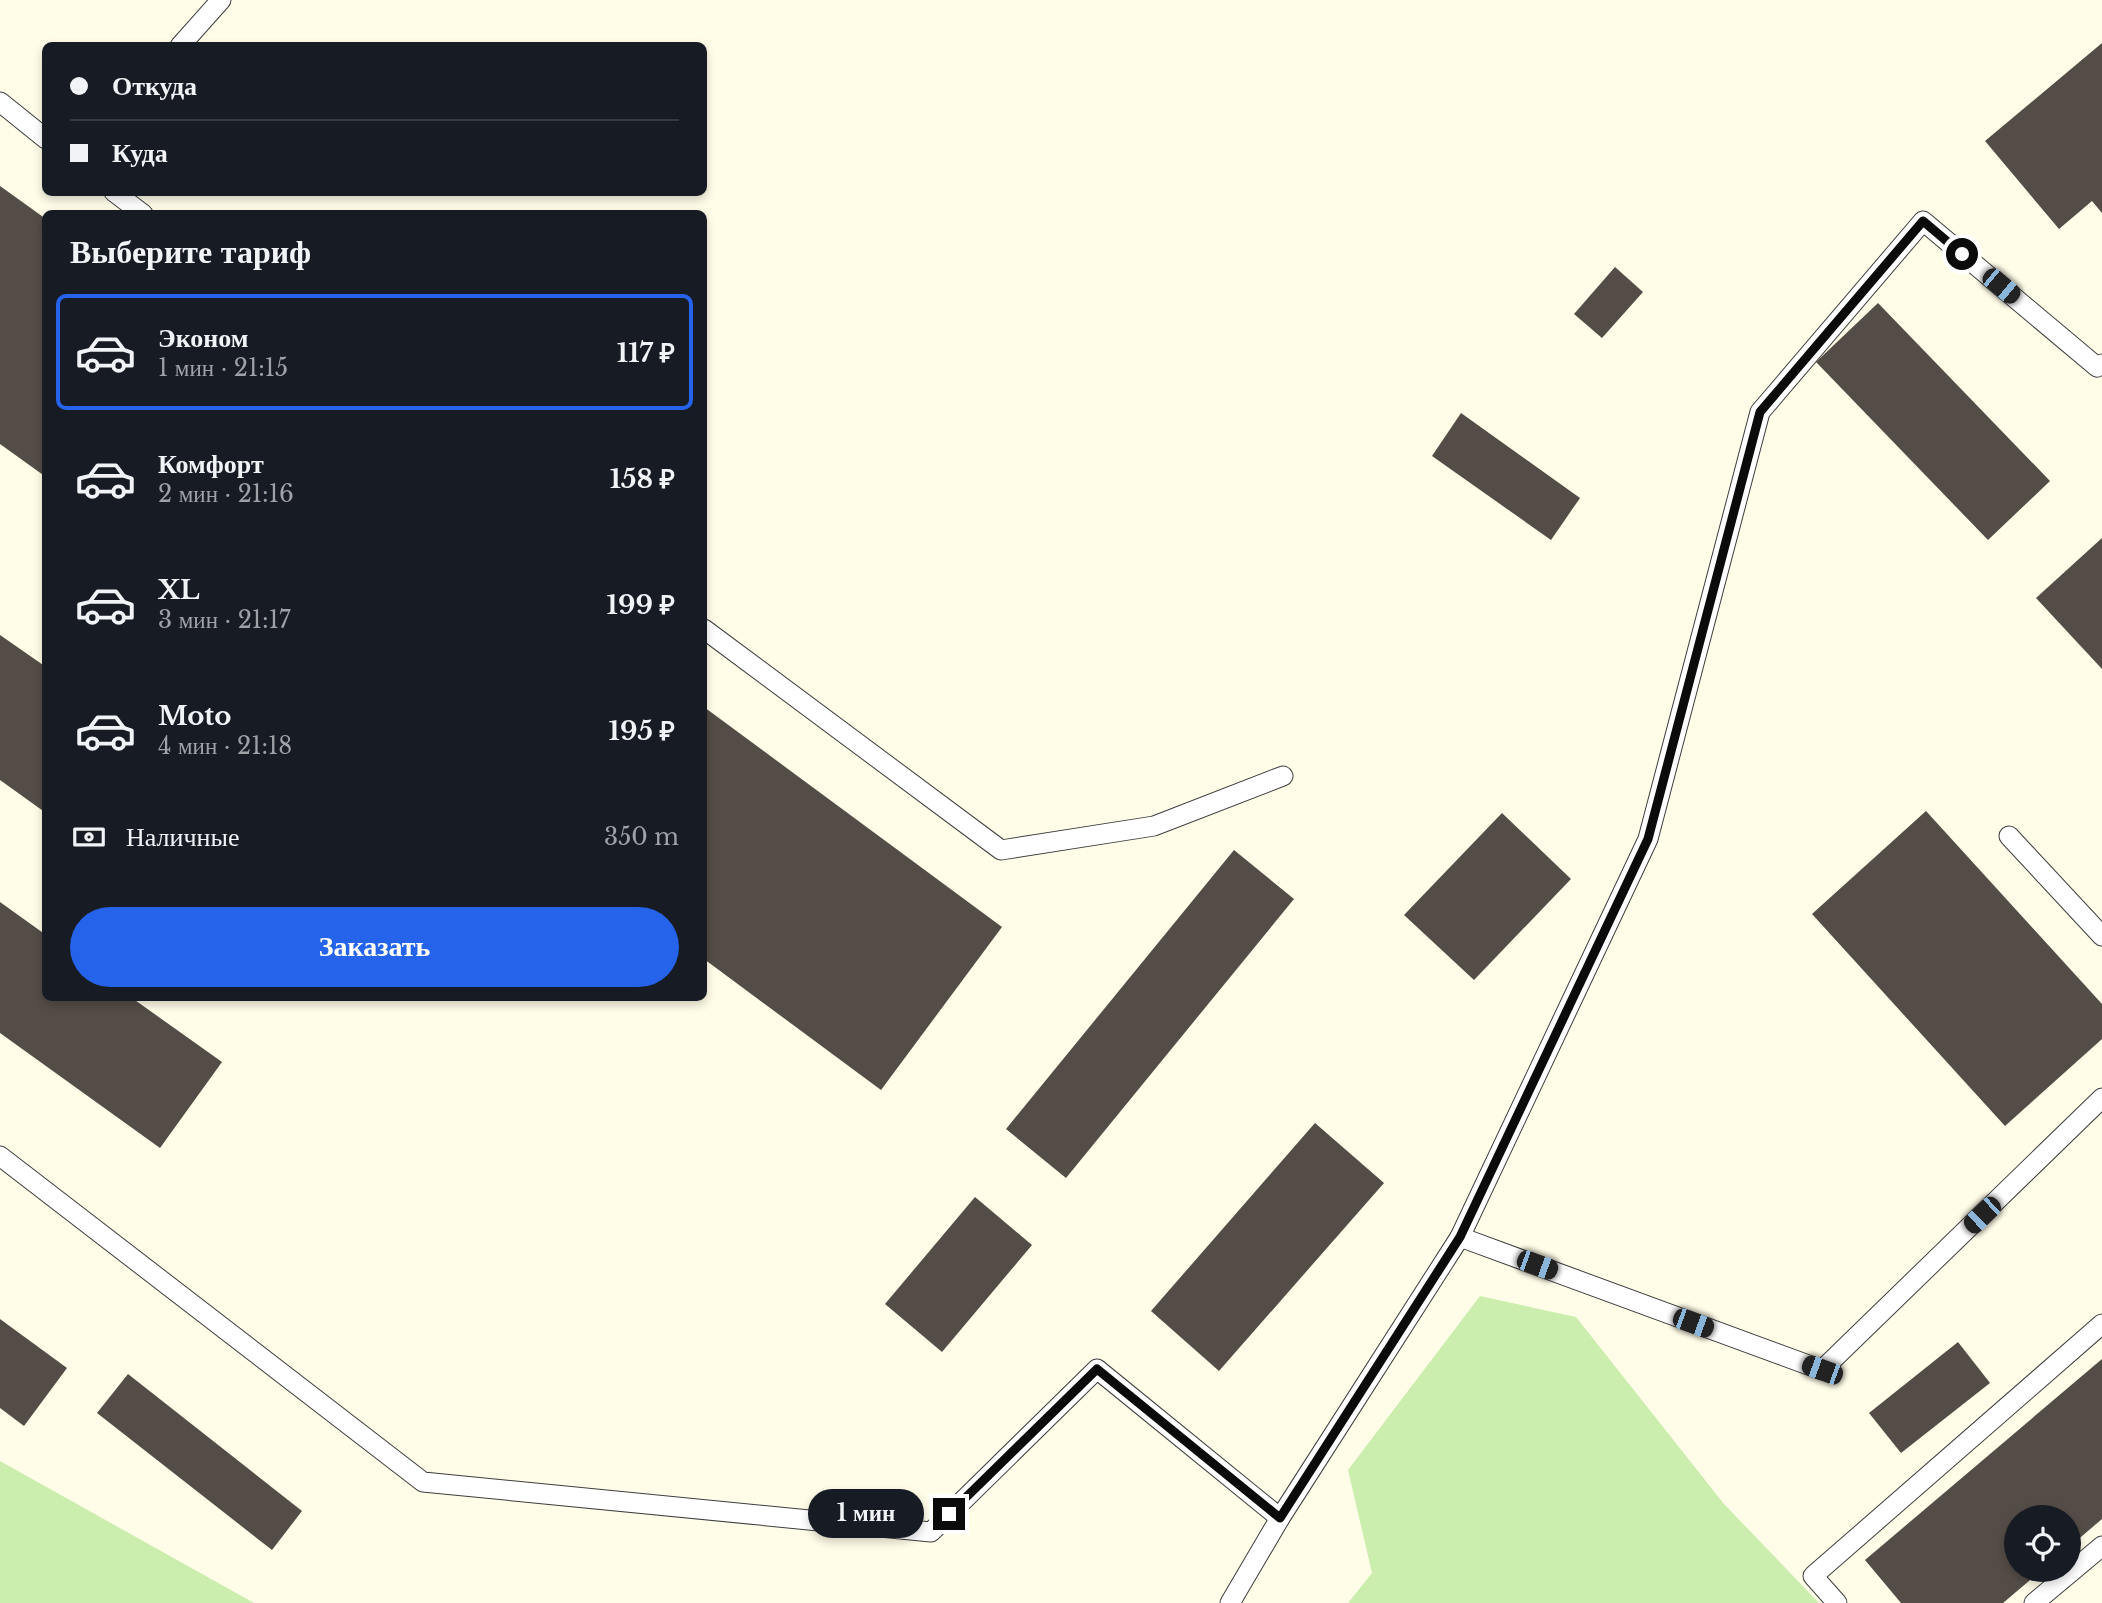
<!DOCTYPE html>
<html lang="ru">
<meta charset="utf-8">
<style>
body{margin:0;font-family:"Libre Baskerville",serif;background:#20242c;color:#f1f3f6;height:100vh;display:flex;flex-direction:column;font-size:26px;white-space:nowrap}
*{box-sizing:border-box;margin:0}
p{font-size:23px;color:#9ea1a6}
.icon{flex:none;width:38px;height:38px;fill:none;stroke:currentColor;stroke-width:2;stroke-linecap:round;stroke-linejoin:round}
.map{position:relative;flex:1;overflow:hidden}
.drawer{position:absolute;left:42px;top:210px;width:665px;height:791px;display:flex;flex-direction:column;background:#171b24;border-radius:10px;box-shadow:0 4px 10px #0003}
.drawer>*{flex:none}
.hud{position:absolute;left:42px;top:42px;width:665px;height:154px;border-radius:10px;box-shadow:0 4px 10px #0003;display:grid;align-content:center;height:154px;padding:0 28px;background:#171b24}
.buttons{position:absolute;left:2004px;top:1505px;display:grid;gap:14px}
.buttons a{display:grid;place-items:center;width:77px;height:77px;border-radius:50%;background:#171b24;box-shadow:0 4px 10px #0003;font-size:35px}
.end{position:absolute;width:32px;height:32px;margin:-16px;border:9px solid #0b0b0b;background:#fff;box-shadow:0 0 0 4px #fff}
.from{border-radius:50%}
.bubble{position:absolute;height:49px;border-radius:24px;background:#171b24;box-shadow:0 4px 10px #0003;font-size:23px;font-weight:800;line-height:49px;text-align:center}
.car{position:absolute;width:21px;height:42px;margin:-21px -10px;border-radius:9px;box-shadow:0 0 5px 2px #0007;background:linear-gradient(#222 24%,#8ab4d8 0 40%,#222 0 76%,#8ab4d8 0 86%,#222 0)}
.hud b{display:flex;align-items:center;gap:24px;height:66px;font-size:26px}
.hud b+b{border-top:2px solid #363941}
.hud i{width:18px;height:18px;background:#f1f3f6}
ul{padding:0;list-style:none}
li{display:flex;align-items:center;gap:21px;height:116px;margin:0 14px 10px;padding:0 14px;border:4px solid transparent;border-radius:10px}
li div{flex:1}
li b{display:block;font-size:26px}
li em{font-style:normal;font-weight:800}
li.on{border-color:#2563eb}
li>.icon{width:63px;height:63px;stroke-width:1.5}
h2{padding:0 28px;font-size:32px;line-height:84px}
.pay{display:flex;align-items:center;gap:18px;height:77px;padding:0 28px;font-size:26px}
.pay p{margin-inline-start:auto}
.cta{display:flex;gap:14px;margin-top:auto;padding:14px 28px}
.cta a{flex:1;height:80px;border-radius:42px;background:#2563eb;color:#fff;font-size:28px;font-weight:800;line-height:80px;text-align:center}
.map>svg:first-child{display:block}
.green{fill:#cbedae}
.building{fill:#544c46}
.lines{fill:none;stroke-linecap:round;stroke-linejoin:round}
.lane-casing{stroke:#3e3e3e;stroke-width:21}
.lane{stroke:#fff;stroke-width:19}
.route{stroke:#0b0b0b;stroke-width:9}
</style>
<div class="map">
<svg width="2102" height="1603" viewBox="0 0 2102 1603">
<rect width="100%" height="100%" fill="#fffce8"/>
<g class="green">
<polygon points="1480,1296 1576,1317 1724,1504 1819,1603 1348,1603 1372,1573 1348,1470"/>
<polygon points="0,1461 254,1603 0,1603"/>
</g>
<g class="building">
<polygon points="2102,43 2102,213 2092,201 2059,229 1985,141"/>
<polygon points="0,186 46,219 46,477 0,444"/>
<polygon points="1615,267 1643,292 1602,338 1574,314"/>
<polygon points="1878,303 2050,481 1988,540 1816,362"/>
<polygon points="1461,413 1580,498 1551,540 1432,456"/>
<polygon points="2102,538 2102,669 2036,598"/>
<polygon points="0,635 46,667 46,813 0,780"/>
<polygon points="704,707 1002,927 881,1090 704,959"/>
<polygon points="1926,811 2102,1004 2102,1039 2005,1126 1812,914"/>
<polygon points="1502,813 1571,879 1474,980 1404,915"/>
<polygon points="1234,850 1294,899 1066,1178 1006,1129"/>
<polygon points="0,902 46,935 46,998 132,998 222,1062 160,1148 0,1033"/>
<polygon points="1315,1123 1384,1183 1219,1371 1151,1311"/>
<polygon points="975,1197 1032,1245 942,1352 885,1304"/>
<polygon points="0,1319 67,1368 24,1426 0,1408"/>
<polygon points="1958,1342 1990,1383 1901,1453 1869,1413"/>
<polygon points="2102,1359 2102,1519 2068,1548 2068,1517 2016,1517 2016,1570 2042,1570 2003,1603 1901,1603 1865,1560"/>
<polygon points="128,1374 302,1511 272,1550 97,1413"/>
</g>
<g class="lines">
<defs>
<g id="lane">
<polyline points="180,46 221,0"/>
<polyline points="0,102 46,139"/>
<polyline points="114,192 143,214"/>
<polyline points="704,629 1001,850 1154,826 1283,776"/>
<polyline points="2009,836 2102,936"/>
<polyline points="0,1156 423,1482 931,1532 1097,1369 1280,1518 1460,1237 1648,839 1760,412 1923,221 2097,367 2102,364"/>
<polyline points="1460,1237 1822,1370 2102,1098"/>
<polyline points="1230,1603 1280,1518"/>
<polyline points="1837,1603 1813,1576 2102,1324"/>
<polyline points="2034,1603 2102,1546"/>
</g>
</defs>
<use href="#lane" class="lane-casing"/>
<use href="#lane" class="lane"/>
</g>
<g class="lines">
<polyline class="route" points="949,1514 1097,1369 1280,1518 1460,1237 1648,839 1760,412 1923,221 1962,254"/>
</g>
</svg>
<div class="buttons">
<a><svg class="icon" aria-label="locate" viewBox="0 0 24 24"><circle cx="12" cy="12" r="6"/><path d="M12 2v4M12 18v4M2 12h4M18 12h4"/></svg></a>
</div>
<i class="end from" style="left:1962px;top:254px"></i>
<i class="end" style="left:949px;top:1514px"></i>
<div class="bubble" style="left:808px;top:1489px;width:116px">1 мин</div>
<i class="car" style="left:2001px;top:286px;rotate:130deg"></i>
<i class="car" style="left:1982px;top:1215px;rotate:226deg"></i>
<i class="car" style="left:1537px;top:1265px;rotate:110deg"></i>
<i class="car" style="left:1693px;top:1323px;rotate:110deg"></i>
<i class="car" style="left:1822px;top:1370px;rotate:290deg"></i>
<div class="hud">
<b><i class="from"></i>Откуда</b>
<b><i></i>Куда</b>
</div>
<section class="drawer">
<h2>Выберите тариф</h2>
<ul>
<li class="on"><svg class="icon" aria-label="car" viewBox="0 0 24 24"><path d="M5 17H2v-5l4-1 3-4h7l3 4 3 1v5h-3M9 17h6M6 11h13"/><circle cx="7" cy="17" r="2"/><circle cx="17" cy="17" r="2"/></svg><div><b>Эконом</b><p>1 мин · 21:15</p></div><em>117 ₽</em></li>
<li><svg class="icon" aria-label="car" viewBox="0 0 24 24"><path d="M5 17H2v-5l4-1 3-4h7l3 4 3 1v5h-3M9 17h6M6 11h13"/><circle cx="7" cy="17" r="2"/><circle cx="17" cy="17" r="2"/></svg><div><b>Комфорт</b><p>2 мин · 21:16</p></div><em>158 ₽</em></li>
<li><svg class="icon" aria-label="car" viewBox="0 0 24 24"><path d="M5 17H2v-5l4-1 3-4h7l3 4 3 1v5h-3M9 17h6M6 11h13"/><circle cx="7" cy="17" r="2"/><circle cx="17" cy="17" r="2"/></svg><div><b>XL</b><p>3 мин · 21:17</p></div><em>199 ₽</em></li>
<li><svg class="icon" aria-label="car" viewBox="0 0 24 24"><path d="M5 17H2v-5l4-1 3-4h7l3 4 3 1v5h-3M9 17h6M6 11h13"/><circle cx="7" cy="17" r="2"/><circle cx="17" cy="17" r="2"/></svg><div><b>Moto</b><p>4 мин · 21:18</p></div><em>195 ₽</em></li>
</ul>
<div class="pay"><svg class="icon" aria-label="cash" viewBox="0 0 24 24"><path d="M3 7h18v10H3z"/><circle cx="12" cy="12" r="2"/></svg>Наличные<p>350 m</p></div>
<div class="cta"><a>Заказать</a></div>
</section>
</div>
